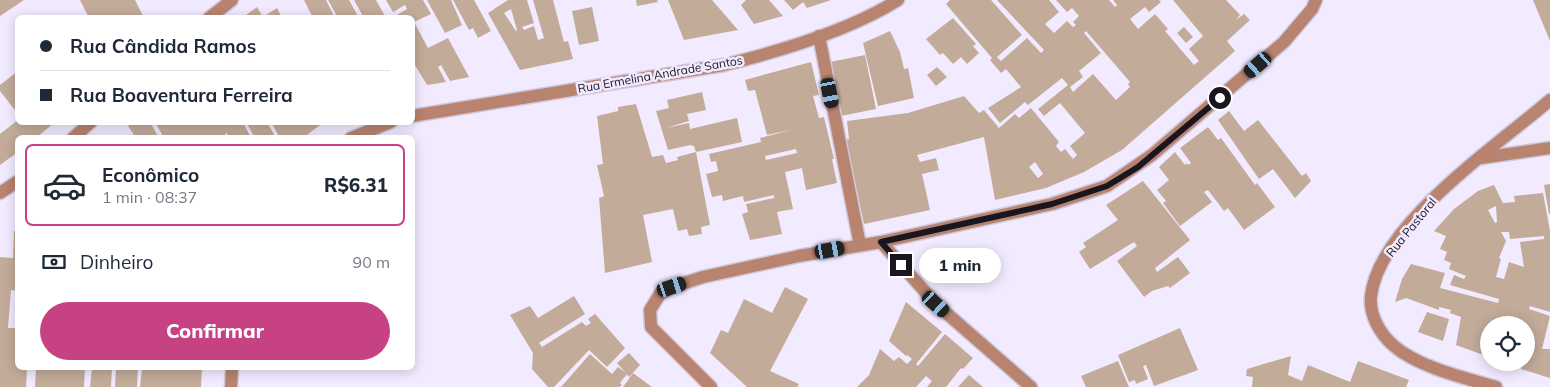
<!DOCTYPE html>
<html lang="pt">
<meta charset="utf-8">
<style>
body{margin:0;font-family:Mulish,sans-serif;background:#f2f2f3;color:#1f2937;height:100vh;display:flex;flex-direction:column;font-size:19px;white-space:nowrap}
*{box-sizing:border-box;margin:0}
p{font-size:16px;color:#747a83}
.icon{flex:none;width:28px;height:28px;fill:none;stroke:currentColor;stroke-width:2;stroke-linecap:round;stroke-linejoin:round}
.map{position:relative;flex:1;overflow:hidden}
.panel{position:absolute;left:15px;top:135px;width:400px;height:235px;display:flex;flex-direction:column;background:#fff;border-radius:8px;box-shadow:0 2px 12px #0003}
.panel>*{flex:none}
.banner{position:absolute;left:15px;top:15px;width:400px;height:110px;border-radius:8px;box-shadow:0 2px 12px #0003;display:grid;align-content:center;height:110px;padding:0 25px;background:#fff}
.fabs{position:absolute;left:1480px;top:316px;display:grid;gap:10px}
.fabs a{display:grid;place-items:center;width:55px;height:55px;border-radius:50%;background:#fff;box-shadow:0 2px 12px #0003;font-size:25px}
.end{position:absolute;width:22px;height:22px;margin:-11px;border:6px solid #1a161f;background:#fff;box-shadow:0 0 0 2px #fff}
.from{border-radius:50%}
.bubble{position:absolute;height:35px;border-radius:18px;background:#fff;box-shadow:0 2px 12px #0003;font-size:16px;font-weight:800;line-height:35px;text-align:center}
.car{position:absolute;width:15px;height:30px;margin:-15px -8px;border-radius:6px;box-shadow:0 0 4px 1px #0007;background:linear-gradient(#222 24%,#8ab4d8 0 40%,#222 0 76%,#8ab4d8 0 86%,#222 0)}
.banner b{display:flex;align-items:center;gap:18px;height:48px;font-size:19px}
.banner b+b{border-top:1px solid #e0e1e3}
.banner i{width:12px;height:12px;background:#1f2937}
ul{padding:9px 0 0;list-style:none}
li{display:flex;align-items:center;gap:15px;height:82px;margin:0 10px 8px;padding:0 15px;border:2px solid #e0e1e3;border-radius:8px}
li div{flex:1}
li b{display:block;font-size:19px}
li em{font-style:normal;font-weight:800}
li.on{border-color:#c74283}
li>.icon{width:45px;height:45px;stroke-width:1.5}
.pay{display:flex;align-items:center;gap:12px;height:55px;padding:0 25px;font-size:19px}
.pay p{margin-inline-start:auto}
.primary-button{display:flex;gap:10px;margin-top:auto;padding:10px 25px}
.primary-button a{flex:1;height:58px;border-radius:30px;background:#c74283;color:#fff;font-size:20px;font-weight:800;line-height:58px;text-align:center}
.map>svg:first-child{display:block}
.building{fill:#c2ab99;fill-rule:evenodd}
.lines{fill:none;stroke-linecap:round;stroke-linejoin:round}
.minor-casing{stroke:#cfc8db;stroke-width:15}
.minor{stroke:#b8836f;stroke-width:12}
.route{stroke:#1a161f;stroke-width:6}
.labels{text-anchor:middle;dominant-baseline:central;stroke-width:5;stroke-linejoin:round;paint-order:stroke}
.street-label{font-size:12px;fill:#1a161f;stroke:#f2eaff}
</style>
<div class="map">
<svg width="1550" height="387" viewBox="0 0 1550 387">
<rect width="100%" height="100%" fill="#f2eaff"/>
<g class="building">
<polygon points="0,0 24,0 0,16"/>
<polygon points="80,0 135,0 144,18 89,18"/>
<polygon points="304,0 326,0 335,18 313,18"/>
<polygon points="328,0 349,0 359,18 338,18"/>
<polygon points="354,0 376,0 386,18 364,18"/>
<polygon points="386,0 423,0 431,14 414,22 428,48 448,38 469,77 450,81 441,65 438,67 446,82 427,85 412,60 412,18 392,18 407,9 405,5 393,12"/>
<polygon points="427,0 451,0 462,25 445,33"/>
<polygon points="453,0 474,0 491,31 478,38 473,28 469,30"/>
<path d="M508 0H527L534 23 522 27 524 30 534 26 538 40 544 38 533 0H553L564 42 568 41 573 59 520 70 488 13ZM511 9 517 30 516 31 504 13Z"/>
<polygon points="636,0 657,0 658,2 637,6"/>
<polygon points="668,0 712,0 738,30 684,40"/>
<polygon points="746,0 769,0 783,16 754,24 741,5"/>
<polygon points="784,0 831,0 807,8 803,2 793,10"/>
<path d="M950 0H991L1022 35 997 57 1001 61 1027 38 1041 53 1044 50 997 0H1049L1059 12 1045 24 1054 33 1067 21 1073 27 1076 25 1073 22 1079 16 1072 8 1067 12 1056 0H1109L1115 7 1117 5 1113 0H1159L1161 2 1149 12 1145 7 1130 19 1138 29 1155 14 1168 29 1165 31 1194 65 1199 61 1189 49 1203 36 1173 0H1226L1240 15 1236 20 1244 14 1250 20 1227 41 1235 51 1122 150 1084 172 1046 188 995 200 984 137 917 155 920 162 936 158 939 170 922 174 930 210 864 224 846 140 849 139 847 121 908 113 964 96 979 113 984 110 999 128 1015 114 1019 118 1031 108 1059 142 1056 146 1061 152 1065 149 1073 159 1077 155 1070 146 1085 133 1060 103 1044 116 1038 109 1068 85 1062 78 1028 105 1025 102 1000 123 988 108 1021 87 1006 69 1001 73 990 60 992 58 946 4ZM1086 31 1130 82 1128 84 1130 87 1116 100 1093 74 1073 92 1070 87 1083 77 1079 71 1101 53 1084 33ZM1035 162 1043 174 1038 178 1029 167Z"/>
<polygon points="1533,0 1550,0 1550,41"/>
<polygon points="257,7 263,17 277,8 282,18 247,18 246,15"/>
<polygon points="592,7 599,41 579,45 572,11"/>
<polygon points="953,18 976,44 973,46 979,53 967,64 961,57 953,64 943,53 940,55 926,39"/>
<polygon points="1184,27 1193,37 1186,43 1177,33"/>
<polygon points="890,31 900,52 904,69 908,68 914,98 878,106 863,43"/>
<polygon points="865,55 876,109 841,116 830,62"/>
<path d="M811 62 819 95 813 96 819 118 824 117 834 159H832L837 183 806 190 802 168 785 172 793 209 777 212 782 234 750 240 742 214 748 212 746 204 774 198V195L744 202 743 196 723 201 722 195 712 197 706 174 718 171 716 161 711 162 709 154 761 142 760 138 794 129 767 135 755 90 748 91 745 80ZM796 149 797 153 766 160 765 156Z"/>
<polygon points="937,67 947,77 936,86 927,75"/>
<polygon points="18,71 18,114 0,91 0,85"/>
<polygon points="702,92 706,110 687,114 689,121 666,128 689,123 690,129 737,118 742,142 696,152 694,146 690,145 668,150 656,111 669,108 667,100"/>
<polygon points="636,104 652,157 663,155 666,163 678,160 677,157 696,152 710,225 701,227 702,234 689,236 687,229 678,231 673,209 643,215 652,262 605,273 599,198 604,196 597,165 603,164 597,116 618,111 618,107"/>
<polygon points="1229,111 1244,131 1258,120 1302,176 1306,173 1311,181 1295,198 1273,169 1259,179 1218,120"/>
<polygon points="18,120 18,122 55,122 36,138 18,138 18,152 0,165 0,134"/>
<polygon points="133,122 150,122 159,138 136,138 128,126"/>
<polygon points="155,122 243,122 251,138 229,138 227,133 225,134 226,138 182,138 180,135 164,138"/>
<polygon points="246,122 267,122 276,138 255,138"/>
<polygon points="271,122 324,122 303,138 280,138"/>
<polygon points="1208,127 1218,140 1221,138 1255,185 1257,183 1275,207 1244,230 1228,208 1224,211 1208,190 1204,192 1212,202 1180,226 1163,203 1166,201 1157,190 1169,180 1159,167 1175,152 1185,165 1187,163 1188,165 1191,163 1180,148"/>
<polygon points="1143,181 1190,240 1155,268 1157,272 1178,257 1190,273 1170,288 1168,286 1152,291 1144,297 1117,261 1137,246 1134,242 1090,269 1079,252 1086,247 1083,243 1118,220 1106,205"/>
<polygon points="1550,184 1550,214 1549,214 1544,185"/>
<path d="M1494 185 1503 203 1515 202 1514 196 1543 193 1550 231V312L1530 306 1529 309 1550 316 1542 349H1550V378L1521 369 1522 362H1526V325H1489V357L1456 345 1461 317 1450 313 1451 310 1439 307V310L1406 298 1395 302 1402 279 1411 264 1445 273 1440 288 1498 303 1499 299 1450 285 1454 275 1464 279 1466 276 1449 269 1451 263 1444 260 1447 252 1440 249 1446 236 1434 231 1454 209 1478 191ZM1496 206 1497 222 1495 223 1488 210ZM1501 232H1509L1510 239 1544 236V239L1520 242 1524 267 1509 262 1504 279 1496 277 1501 259 1499 258 1506 241Z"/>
<polygon points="14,231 18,231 18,291 11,290 8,328 18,328 18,368 27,368 26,387 0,387 0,257 13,258"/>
<polygon points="785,287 808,299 770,371 799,384 797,387 747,387 710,353 721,330 728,333 744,299 772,313"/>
<polygon points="574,296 585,314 539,343 542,347 582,322 586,326 591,323 588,319 595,314 625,348 607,367 589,350 554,387 548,387 532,369 533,353 510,315 530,306 538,318"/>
<polygon points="906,302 942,332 916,364 918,366 945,334 973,358 963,369 961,368 946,387 927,387 932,381 926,376 916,387 857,387 869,375 880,349 894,361 899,357 907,364 912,359 907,355 906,356 889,341"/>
<polygon points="1427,312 1449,319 1443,341 1418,332"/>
<polygon points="1180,328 1198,370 1154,386 1146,365 1143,366 1148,379 1136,384 1135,380 1129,382 1118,355"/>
<polygon points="629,353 640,365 629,377 617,363"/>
<polygon points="590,354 612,374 618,367 627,374 620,383 622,385 619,387 561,387"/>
<polygon points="1291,356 1288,375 1302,381 1308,365 1350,382 1358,361 1409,380 1406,387 1252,387 1253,377 1246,376 1247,369"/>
<polygon points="1118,361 1129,387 1086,387 1081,376"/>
<polygon points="36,368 85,368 84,387 35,387"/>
<polygon points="92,368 112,368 111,387 90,387"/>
<polygon points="116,368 138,368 137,387 115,387"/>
<polygon points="142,368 202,368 201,387 140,387"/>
<polygon points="633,373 652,387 623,387"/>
<polygon points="969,375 983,387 958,387"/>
</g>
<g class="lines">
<defs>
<g id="minor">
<polyline points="209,18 232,0"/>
<polyline points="819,36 860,245"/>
<path d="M412 116 724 65C781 51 849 31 898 0"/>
<polyline points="73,138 91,122"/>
<polyline points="351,138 391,122"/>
<polyline points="1481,158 1550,148"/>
<polyline points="0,193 18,181"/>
<polyline points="881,242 936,304 1031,387"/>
<polyline points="231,387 232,368"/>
<polyline points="711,387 651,327 650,310 660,294 672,287 703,277 799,256 881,242 1052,204 1107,186 1152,155 1284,42 1312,9 1316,0"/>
<path d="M1496 387C1465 378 1418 367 1394 346 1380 334 1369 315 1371 296 1379 225 1498 145 1550 100"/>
</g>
</defs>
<use href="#minor" class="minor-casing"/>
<use href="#minor" class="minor"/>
</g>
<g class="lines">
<polyline class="route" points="901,265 881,242 1052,204 1107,186 1138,167 1220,98"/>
</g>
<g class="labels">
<g class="street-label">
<text transform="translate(660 74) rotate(-10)">Rua Ermelina Andrade Santos</text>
<text transform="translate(1411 227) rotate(-51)">Rua Pastoral</text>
</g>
</g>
</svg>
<div class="fabs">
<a><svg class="icon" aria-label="locate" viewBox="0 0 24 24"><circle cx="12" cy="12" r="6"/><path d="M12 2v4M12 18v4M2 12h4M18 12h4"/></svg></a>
</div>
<i class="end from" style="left:1220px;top:98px"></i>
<i class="end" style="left:901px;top:265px"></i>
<div class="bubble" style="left:919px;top:248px;width:82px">1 min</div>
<i class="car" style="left:1258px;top:65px;rotate:229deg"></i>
<i class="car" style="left:830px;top:93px;rotate:169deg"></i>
<i class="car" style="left:830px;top:250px;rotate:80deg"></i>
<i class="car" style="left:672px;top:287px;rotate:72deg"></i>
<i class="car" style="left:936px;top:304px;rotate:132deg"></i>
<div class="banner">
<b><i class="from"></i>Rua Cândida Ramos</b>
<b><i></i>Rua Boaventura Ferreira</b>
</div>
<section class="panel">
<ul>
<li class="on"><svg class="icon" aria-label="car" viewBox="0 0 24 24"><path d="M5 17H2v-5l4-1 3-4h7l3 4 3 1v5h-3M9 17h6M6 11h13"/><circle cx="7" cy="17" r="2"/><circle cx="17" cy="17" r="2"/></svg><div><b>Econômico</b><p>1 min · 08:37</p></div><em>R$6.31</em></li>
</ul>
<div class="pay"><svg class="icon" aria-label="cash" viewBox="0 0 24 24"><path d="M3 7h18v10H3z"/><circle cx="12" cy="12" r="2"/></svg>Dinheiro<p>90 m</p></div>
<div class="primary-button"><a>Confirmar</a></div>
</section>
</div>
